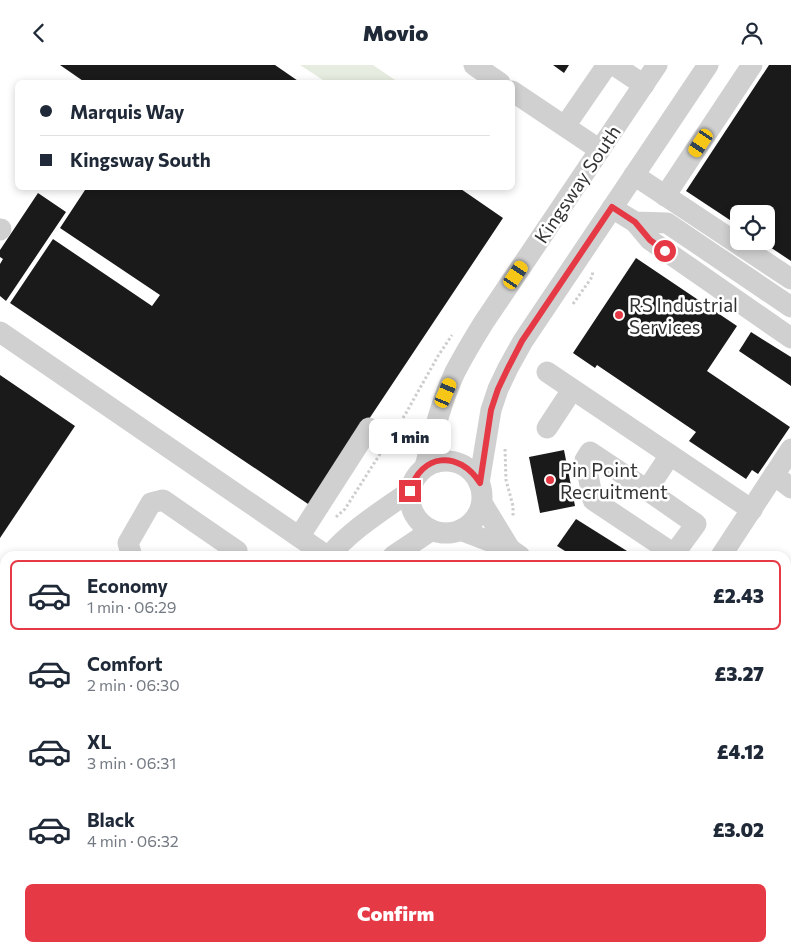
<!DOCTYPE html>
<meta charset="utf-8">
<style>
body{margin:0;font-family:Commissioner,sans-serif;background:#f6f6f7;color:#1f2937;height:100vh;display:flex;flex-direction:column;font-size:19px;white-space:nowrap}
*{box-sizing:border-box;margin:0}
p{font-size:16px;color:#747a83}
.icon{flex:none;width:28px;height:28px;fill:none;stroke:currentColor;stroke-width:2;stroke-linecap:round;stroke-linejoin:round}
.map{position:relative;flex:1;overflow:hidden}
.details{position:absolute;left:0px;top:486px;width:791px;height:401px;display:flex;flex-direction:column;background:#fff;border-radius:15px 15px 0 0;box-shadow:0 2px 8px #0003}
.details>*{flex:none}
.hud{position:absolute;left:15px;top:15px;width:500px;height:110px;border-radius:8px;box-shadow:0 2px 8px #0003;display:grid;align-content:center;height:110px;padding:0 25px;background:#fff}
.fabs{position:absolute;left:730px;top:140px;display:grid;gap:10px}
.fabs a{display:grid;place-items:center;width:45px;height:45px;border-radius:8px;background:#fff;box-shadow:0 2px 8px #0003;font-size:25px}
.end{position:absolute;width:22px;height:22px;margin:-11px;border:6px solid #e63946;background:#fff;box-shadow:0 0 0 2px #fff}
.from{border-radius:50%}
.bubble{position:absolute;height:35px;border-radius:8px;background:#fff;box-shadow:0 2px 8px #0003;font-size:16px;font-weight:800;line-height:35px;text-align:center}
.car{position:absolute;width:15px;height:30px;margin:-15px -8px;border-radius:6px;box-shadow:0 0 4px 1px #0007;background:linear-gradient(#f5c518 24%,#345 0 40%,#f5c518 0 76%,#345 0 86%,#f5c518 0)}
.hud b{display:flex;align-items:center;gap:18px;height:48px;font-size:19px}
.hud b+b{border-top:1px solid #e0e1e3}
.hud i{width:12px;height:12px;background:#1f2937}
ul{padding:9px 0 0;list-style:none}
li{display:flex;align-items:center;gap:15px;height:70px;margin:0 10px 8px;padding:0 15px;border:2px solid transparent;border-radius:8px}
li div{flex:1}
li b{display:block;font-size:19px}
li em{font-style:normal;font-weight:800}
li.on{border-color:#e63946}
li>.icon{width:45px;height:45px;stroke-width:1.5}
.primary-button{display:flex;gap:10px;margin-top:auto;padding:10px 25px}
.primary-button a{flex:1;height:58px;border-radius:8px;background:#e63946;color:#fff;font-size:20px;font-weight:800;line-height:58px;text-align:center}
header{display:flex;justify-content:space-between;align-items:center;height:65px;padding:0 25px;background:#fff;font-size:22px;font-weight:800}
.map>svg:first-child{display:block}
.green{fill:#e6ecdf}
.building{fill:#1a1a1a}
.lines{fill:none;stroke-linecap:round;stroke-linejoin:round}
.path{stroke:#cdcdcd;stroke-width:3;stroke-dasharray:2.5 2.5;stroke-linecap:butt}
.minor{stroke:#d0d0d0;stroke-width:21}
.route{stroke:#e63946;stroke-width:6}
.poi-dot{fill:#e63946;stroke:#fff;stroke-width:2}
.labels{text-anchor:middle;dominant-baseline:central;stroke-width:5;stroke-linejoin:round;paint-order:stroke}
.street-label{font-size:19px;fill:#333;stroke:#fff}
.poi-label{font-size:19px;fill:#333;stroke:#fff;text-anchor:start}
</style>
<header><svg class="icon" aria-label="back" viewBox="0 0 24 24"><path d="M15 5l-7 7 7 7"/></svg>Movio<svg class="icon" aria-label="person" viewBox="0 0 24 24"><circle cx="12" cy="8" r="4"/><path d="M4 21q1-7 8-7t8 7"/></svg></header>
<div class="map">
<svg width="791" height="887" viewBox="0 0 791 887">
<rect width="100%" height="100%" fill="#fff"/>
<g class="green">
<polygon points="300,0 373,0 398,17 326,17"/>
<polygon points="479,883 479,882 515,883 512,887 476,887"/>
</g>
<g class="building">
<polygon points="60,0 275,0 301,18 86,18"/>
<polygon points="553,0 569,0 564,8"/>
<polygon points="769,0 791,0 791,196 761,176 766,176 766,149 739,149 739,161 686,126"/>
<polygon points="87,122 458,122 503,153 311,441 10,238 53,174 152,241 160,230 60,163"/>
<polygon points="38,128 66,147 6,236 0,231 0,199 3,194 0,192 0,185"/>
<polygon points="636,193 737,261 707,306 790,362 758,409 752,405 746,414 689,376 696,367 597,300 595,303 573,288"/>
<polygon points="751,267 791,292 791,321 739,286"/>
<polygon points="0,310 75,361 0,473"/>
<polygon points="564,385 575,441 540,448 529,392"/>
<polygon points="576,454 635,491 573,491 557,481"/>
<polygon points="786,513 791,516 791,628 786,625"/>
<polygon points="0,641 5,644 5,789 0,785"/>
<polygon points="786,792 791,795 791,861 786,858"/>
<polygon points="786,870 791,873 791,887 761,887 754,882 786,882"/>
<polygon points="175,882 425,882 422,887 172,887"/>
<polygon points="527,882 575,882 578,884 575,887 524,887"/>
</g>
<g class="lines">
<g class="path">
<polyline points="573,239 592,212 593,206"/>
<polyline points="505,384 506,415 513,441 513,452"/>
<polyline points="336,452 345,444 406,348 438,291 452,270"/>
<polyline points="35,887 38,882"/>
</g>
<g class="minor">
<polyline points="474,0 500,18"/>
<polyline points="614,0 644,20"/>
<polyline points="512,26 600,85"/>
<polyline points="565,61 607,0"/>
<polyline points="634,110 791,214"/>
<polyline points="665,131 752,0"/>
<polyline points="612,143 635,157 667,158 791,242"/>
<polyline points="635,157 650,175 791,273"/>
<polyline points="0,165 1,164"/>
<polyline points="0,267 327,491"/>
<polyline points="547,307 752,445"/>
<polyline points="547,363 572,325"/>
<circle cx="446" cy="432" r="36"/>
<path d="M425 402C433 370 441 337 455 307 464 290 474 273 484 257L657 0"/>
<polyline points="774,410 791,423"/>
<polyline points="479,418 491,345 498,324 508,303 523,276 708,0"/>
<polyline points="647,425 590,387 585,395 593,435 674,489 696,459 647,425 670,390"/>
<polyline points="482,438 510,484"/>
<polyline points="460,465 510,484 520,491"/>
<polyline points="299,472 369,363"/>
<polyline points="130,491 131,488 128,478 151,438 163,435 237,486 236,491"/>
<path d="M329 491C352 464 382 446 410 426"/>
<polyline points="393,491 432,465"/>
<polyline points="721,491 791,384"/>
<polyline points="0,570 5,574"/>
<polyline points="786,678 791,681"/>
<polyline points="786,715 791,708"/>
<polyline points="0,809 5,812"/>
<polyline points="0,862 3,864 0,869"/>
<polyline points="631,882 638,887"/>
<polyline points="60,887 63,882"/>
<polyline points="112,887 115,882"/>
<polyline points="151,887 154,882"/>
<polyline points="457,887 460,882"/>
<polyline points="607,887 610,882"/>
</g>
</g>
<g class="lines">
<path class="route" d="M410 426C421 388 459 385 480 418L491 345 498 324 508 303 522 276 612 142 635 157 650 175 665 186"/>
</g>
<g class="poi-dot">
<circle cx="619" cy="250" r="5"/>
<circle cx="550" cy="415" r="5"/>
</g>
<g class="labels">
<g class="street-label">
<text transform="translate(577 119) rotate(-56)">Kingsway South</text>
</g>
<g class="poi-label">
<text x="629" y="239">RS Industrial<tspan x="629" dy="22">Services</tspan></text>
<text x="560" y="404">Pin Point<tspan x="560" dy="22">Recruitment</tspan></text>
</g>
</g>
</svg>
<div class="fabs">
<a><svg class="icon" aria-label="locate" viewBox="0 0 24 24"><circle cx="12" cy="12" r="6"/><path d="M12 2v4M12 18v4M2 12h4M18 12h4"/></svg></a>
</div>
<i class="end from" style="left:665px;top:186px"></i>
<i class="end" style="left:410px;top:426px"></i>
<div class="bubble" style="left:369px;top:354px;width:82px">1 min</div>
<i class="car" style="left:701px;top:78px;rotate:214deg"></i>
<i class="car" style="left:516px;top:210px;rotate:34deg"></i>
<i class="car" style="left:446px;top:328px;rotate:23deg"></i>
<div class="hud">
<b><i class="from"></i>Marquis Way</b>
<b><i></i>Kingsway South</b>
</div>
<section class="details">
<ul>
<li class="on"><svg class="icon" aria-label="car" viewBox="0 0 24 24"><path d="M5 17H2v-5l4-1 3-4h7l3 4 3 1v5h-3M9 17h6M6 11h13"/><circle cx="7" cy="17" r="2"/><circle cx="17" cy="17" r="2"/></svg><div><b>Economy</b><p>1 min · 06:29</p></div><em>£2.43</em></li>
<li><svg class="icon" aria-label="car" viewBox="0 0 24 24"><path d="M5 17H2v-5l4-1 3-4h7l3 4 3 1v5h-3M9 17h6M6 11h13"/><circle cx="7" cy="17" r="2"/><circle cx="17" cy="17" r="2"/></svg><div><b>Comfort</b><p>2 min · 06:30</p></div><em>£3.27</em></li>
<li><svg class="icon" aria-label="car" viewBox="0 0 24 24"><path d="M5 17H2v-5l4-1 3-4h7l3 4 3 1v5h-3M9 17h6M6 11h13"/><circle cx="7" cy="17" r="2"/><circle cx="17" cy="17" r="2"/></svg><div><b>XL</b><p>3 min · 06:31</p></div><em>£4.12</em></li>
<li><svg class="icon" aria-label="car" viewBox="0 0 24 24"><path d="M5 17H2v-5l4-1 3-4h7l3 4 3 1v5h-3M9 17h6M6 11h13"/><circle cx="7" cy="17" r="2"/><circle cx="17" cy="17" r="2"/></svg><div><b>Black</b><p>4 min · 06:32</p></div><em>£3.02</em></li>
</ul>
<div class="primary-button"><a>Confirm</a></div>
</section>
</div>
